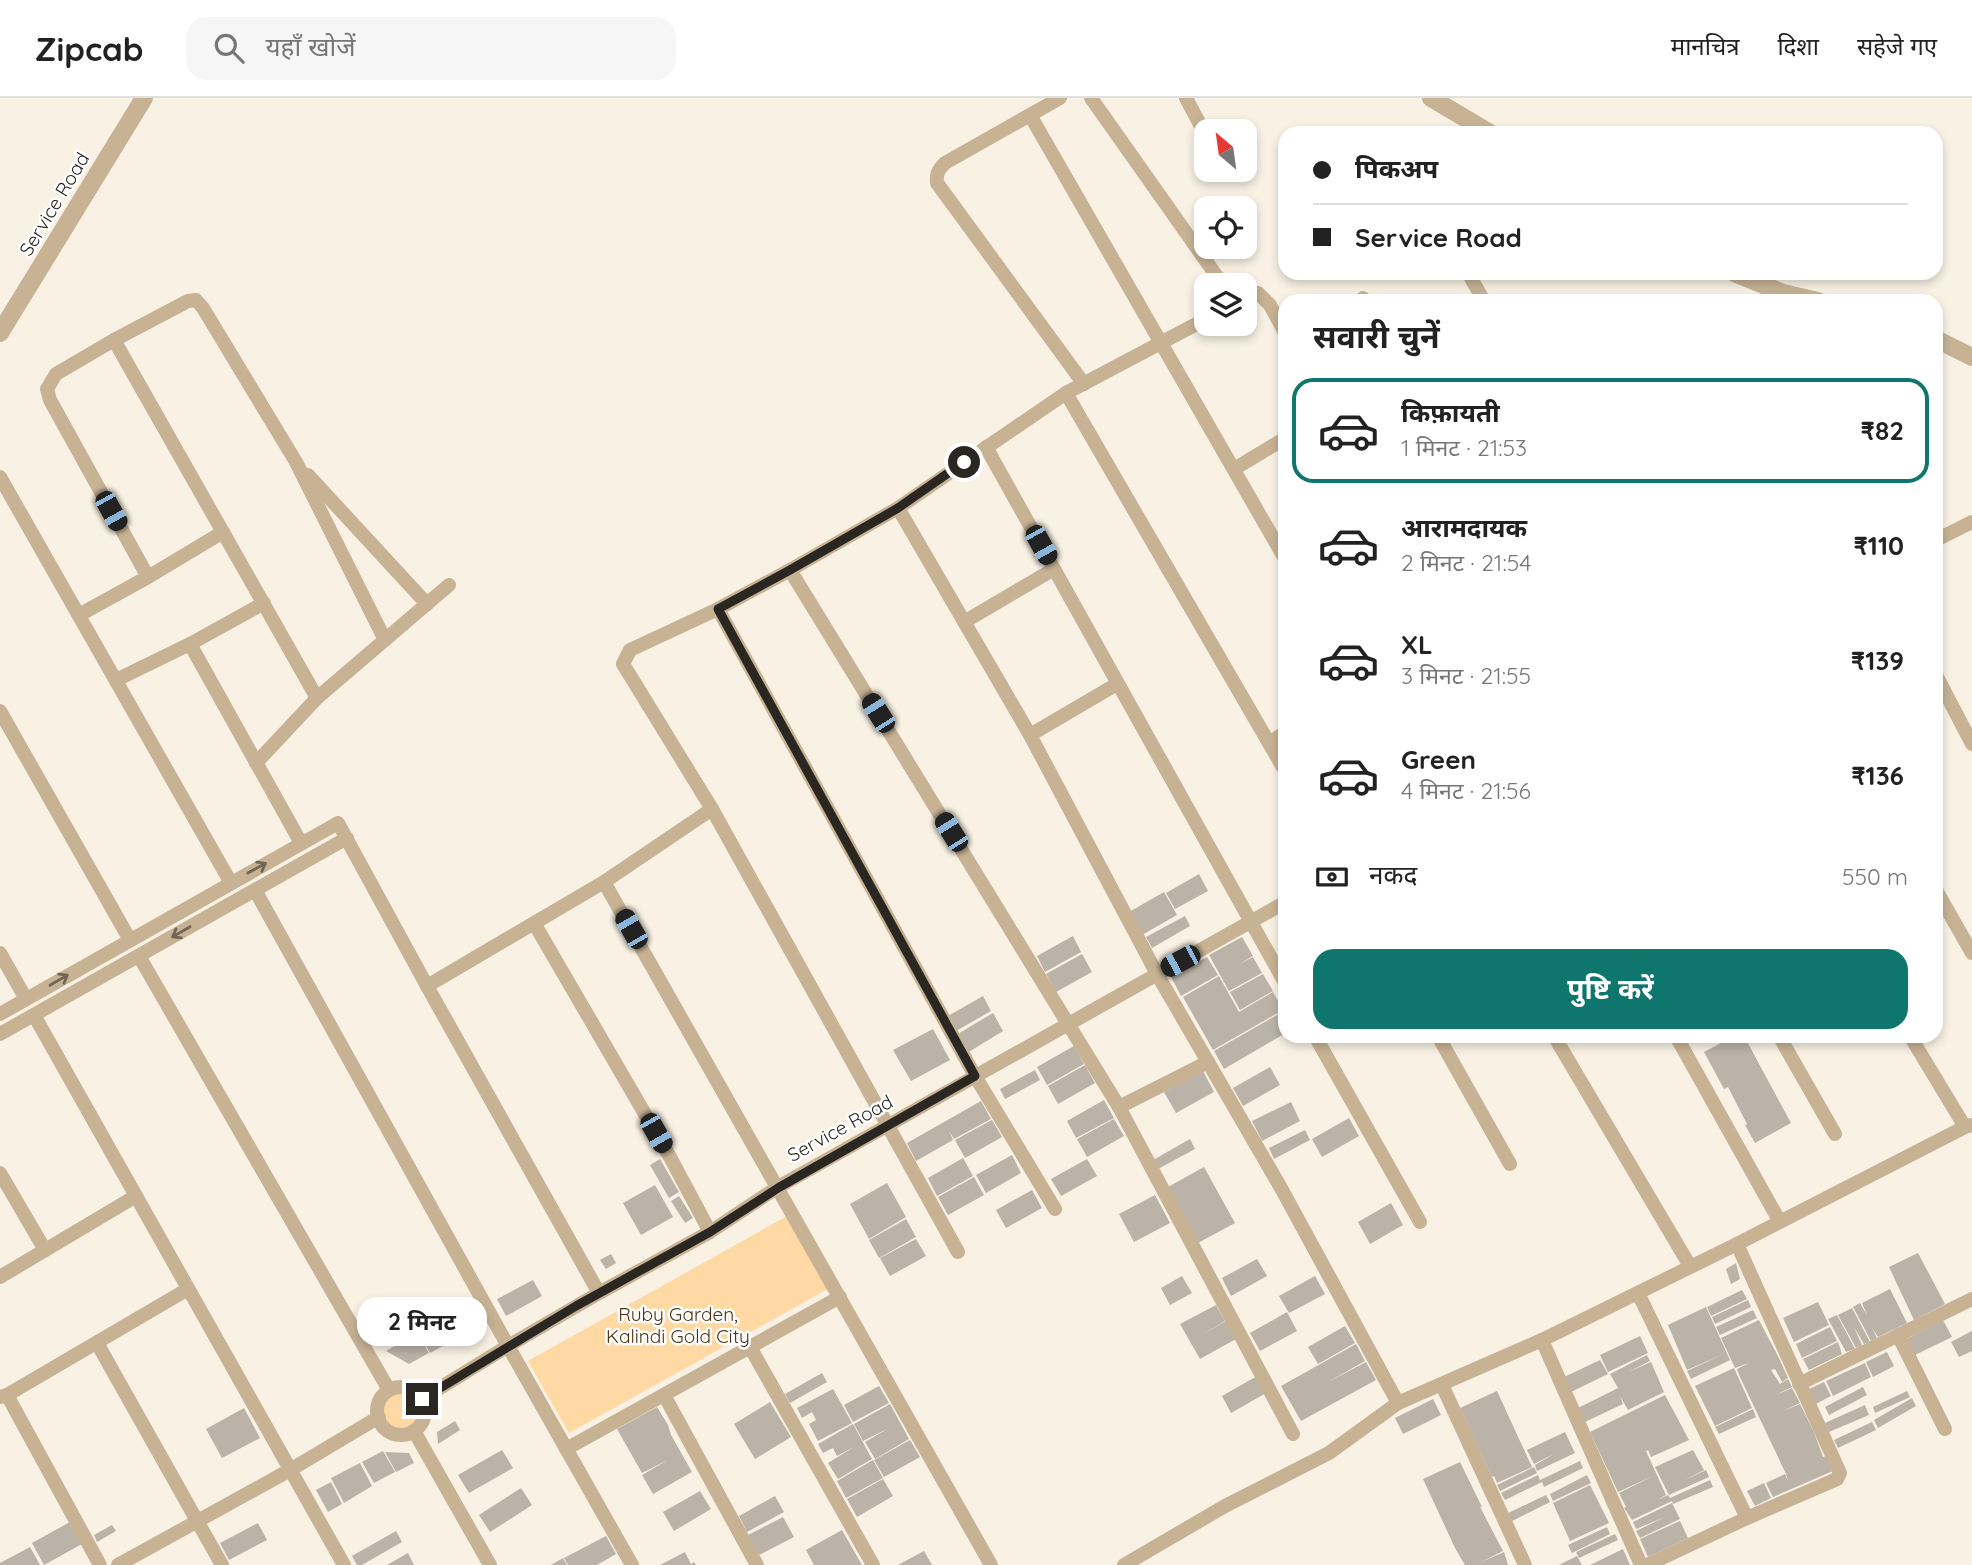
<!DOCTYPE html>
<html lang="hi">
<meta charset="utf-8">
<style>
body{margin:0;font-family:Quicksand,"Noto Sans Devanagari",sans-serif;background:#f6f6f6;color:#222;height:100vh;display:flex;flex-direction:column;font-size:26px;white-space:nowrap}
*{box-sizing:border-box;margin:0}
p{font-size:23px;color:#767676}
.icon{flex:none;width:38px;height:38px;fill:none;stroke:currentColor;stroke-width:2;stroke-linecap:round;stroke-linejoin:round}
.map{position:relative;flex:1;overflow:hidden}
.sheet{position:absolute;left:1278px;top:196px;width:665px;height:749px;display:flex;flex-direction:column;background:#fff;border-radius:21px;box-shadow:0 4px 10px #0003}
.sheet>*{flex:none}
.banner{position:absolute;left:1278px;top:28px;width:665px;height:154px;border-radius:21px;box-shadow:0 4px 10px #0003;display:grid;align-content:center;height:154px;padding:0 35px;background:#fff}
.needle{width:46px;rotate:331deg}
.fabs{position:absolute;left:1194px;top:21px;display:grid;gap:14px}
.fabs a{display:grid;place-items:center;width:63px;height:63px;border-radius:14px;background:#fff;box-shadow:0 4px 10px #0003;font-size:35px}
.end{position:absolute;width:32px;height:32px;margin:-16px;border:9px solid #2a2723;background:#fff;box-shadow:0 0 0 4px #fff}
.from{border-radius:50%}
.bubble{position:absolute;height:49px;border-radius:21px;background:#fff;box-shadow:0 4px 10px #0003;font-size:23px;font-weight:700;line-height:49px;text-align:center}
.car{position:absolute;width:21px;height:42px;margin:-21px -10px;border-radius:9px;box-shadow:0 0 5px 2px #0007;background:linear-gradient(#222 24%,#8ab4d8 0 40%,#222 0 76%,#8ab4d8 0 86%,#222 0)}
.banner b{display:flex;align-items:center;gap:24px;height:66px;font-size:26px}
.banner b+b{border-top:2px solid #e0e0e0}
.banner i{width:18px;height:18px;background:#222}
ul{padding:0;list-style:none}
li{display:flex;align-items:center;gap:21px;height:105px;margin:0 14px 10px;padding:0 21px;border:4px solid transparent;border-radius:21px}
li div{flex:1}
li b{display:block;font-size:26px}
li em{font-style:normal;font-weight:700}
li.active{border-color:#0f766e}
li>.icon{width:63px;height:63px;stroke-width:1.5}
h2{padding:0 35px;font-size:32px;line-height:84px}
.pay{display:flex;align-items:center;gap:18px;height:77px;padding:0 35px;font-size:26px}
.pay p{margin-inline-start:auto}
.cta{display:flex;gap:14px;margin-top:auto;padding:14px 35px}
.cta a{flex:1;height:80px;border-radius:21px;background:#0f766e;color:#fff;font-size:28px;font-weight:700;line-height:80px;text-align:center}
header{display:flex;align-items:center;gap:42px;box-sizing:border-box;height:98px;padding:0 35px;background:#fff;border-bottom:2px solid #e0e0e0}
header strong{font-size:33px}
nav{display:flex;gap:38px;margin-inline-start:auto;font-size:24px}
.search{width:490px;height:63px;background:#f6f6f6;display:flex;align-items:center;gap:18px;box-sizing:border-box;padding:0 24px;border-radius:21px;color:#767676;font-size:26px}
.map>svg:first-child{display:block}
.green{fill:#ffd9a3}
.building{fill:#bbb3a8}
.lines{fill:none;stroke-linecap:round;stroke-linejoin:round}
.minor{stroke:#c7b294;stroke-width:14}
.tertiary{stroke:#c7b294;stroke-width:18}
.oneway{stroke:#716656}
.route{stroke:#2a2723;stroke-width:9}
.labels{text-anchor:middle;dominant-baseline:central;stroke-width:5;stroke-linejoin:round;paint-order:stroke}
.street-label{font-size:19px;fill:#2a2723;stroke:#fff}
.park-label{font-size:19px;fill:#493516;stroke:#fff}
</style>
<header>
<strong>Zipcab</strong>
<div class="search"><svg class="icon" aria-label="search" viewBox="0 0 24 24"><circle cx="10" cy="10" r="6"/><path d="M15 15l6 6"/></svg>यहाँ खोजें</div>
<nav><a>मानचित्र</a><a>दिशा</a><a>सहेजे गए</a></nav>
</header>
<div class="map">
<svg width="1972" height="1467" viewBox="0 0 1972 1467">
<rect width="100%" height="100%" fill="#f9f1e4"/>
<g class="green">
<polygon points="787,1118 828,1191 569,1335 528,1263"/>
<circle cx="402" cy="1312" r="23"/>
</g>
<g class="building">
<polygon points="1199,776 1208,793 1175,811 1166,795"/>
<polygon points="1164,794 1177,817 1142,837 1129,814"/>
<polygon points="1185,818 1190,828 1152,850 1146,839"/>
<polygon points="1073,838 1081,854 1045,874 1037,858"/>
<polygon points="1242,839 1253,858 1238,867 1253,859 1262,875 1229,893 1209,857"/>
<polygon points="1082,856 1092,874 1056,894 1046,876"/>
<polygon points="1207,859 1218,877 1181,898 1171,879"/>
<polygon points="1263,876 1273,893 1240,912 1230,894"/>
<polygon points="1219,878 1239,914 1273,894 1283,912 1213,952 1183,899"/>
<polygon points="983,898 991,913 956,933 948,918"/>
<polygon points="1284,913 1284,936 1224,971 1214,953"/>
<polygon points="993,915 1003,933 967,955 956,937"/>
<polygon points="933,931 950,962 911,983 893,952"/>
<polygon points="1734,938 1744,938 1791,1025 1755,1045 1745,1027 1747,1026 1728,989 1724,991 1704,954"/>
<polygon points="1074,948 1084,966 1047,987 1037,969"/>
<polygon points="1085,967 1095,985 1058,1006 1048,988"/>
<polygon points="1270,969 1280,987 1243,1008 1233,990"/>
<polygon points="1035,972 1040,982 1005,1001 1000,991"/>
<polygon points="1203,973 1214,994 1176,1015 1164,994"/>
<polygon points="1104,1002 1114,1020 1076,1040 1067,1023"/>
<polygon points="981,1003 991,1021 954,1041 949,1033 953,1042 916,1063 907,1045"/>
<polygon points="1291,1004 1300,1023 1262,1043 1252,1023"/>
<polygon points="1349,1020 1359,1038 1322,1059 1312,1041"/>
<polygon points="1114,1021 1124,1038 1087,1059 1077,1041"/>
<polygon points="992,1022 1002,1039 965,1060 955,1042"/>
<polygon points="1305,1032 1310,1042 1274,1061 1269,1050"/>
<polygon points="1190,1041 1195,1051 1158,1071 1153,1062"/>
<polygon points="1012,1057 1021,1075 986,1095 976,1077"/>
<polygon points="963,1060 973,1078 937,1098 928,1080"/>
<polygon points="660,1061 679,1094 669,1100 650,1067"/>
<polygon points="1087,1061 1097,1078 1061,1098 1051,1081"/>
<polygon points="1204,1069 1235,1125 1198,1145 1168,1089"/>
<polygon points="974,1079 984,1097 948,1117 938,1099"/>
<polygon points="887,1085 906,1119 869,1141 850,1106"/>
<polygon points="655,1087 673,1119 641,1137 623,1105"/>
<polygon points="1032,1092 1042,1110 1006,1130 996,1112"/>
<polygon points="1155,1097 1170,1125 1134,1144 1119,1116"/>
<polygon points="679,1098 693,1120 685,1125 671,1103"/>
<polygon points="1391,1105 1403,1127 1370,1146 1358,1124"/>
<polygon points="906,1121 916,1139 879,1160 869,1142"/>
<polygon points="916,1141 926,1158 890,1178 880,1160"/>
<polygon points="1918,1155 1945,1206 1914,1222 1889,1169"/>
<polygon points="611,1156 616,1165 606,1171 600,1162"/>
<polygon points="1257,1161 1267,1178 1231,1198 1222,1180"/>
<polygon points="1736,1165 1740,1181 1731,1186 1726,1171"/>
<polygon points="1182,1178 1192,1195 1170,1207 1161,1190"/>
<polygon points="1315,1178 1325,1196 1289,1215 1279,1198"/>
<polygon points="533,1182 542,1198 506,1218 497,1201"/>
<polygon points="1890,1191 1907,1225 1878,1239 1872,1230 1877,1240 1871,1243 1853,1209 1860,1205 1867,1217 1862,1205"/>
<polygon points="1742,1192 1747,1201 1711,1218 1707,1209"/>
<polygon points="1748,1202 1751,1209 1715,1226 1712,1219"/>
<polygon points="476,1204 487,1225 444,1247 438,1235 443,1248 430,1255 418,1233"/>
<polygon points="1818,1204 1829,1227 1794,1244 1783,1220"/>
<polygon points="1216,1207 1225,1223 1200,1238 1226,1223 1236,1241 1200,1261 1180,1226"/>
<polygon points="1706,1209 1730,1262 1691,1281 1687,1273 1724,1256 1687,1272 1668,1227"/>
<polygon points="1852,1210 1870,1244 1864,1246 1854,1229 1862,1247 1856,1250 1838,1217"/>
<polygon points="1753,1212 1757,1220 1720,1237 1716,1229"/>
<polygon points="1287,1214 1297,1233 1260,1253 1250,1235"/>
<polygon points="1837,1217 1855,1251 1846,1254 1828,1221"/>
<polygon points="1759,1222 1779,1260 1788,1280 1782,1284 1775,1271 1771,1272 1780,1286 1788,1281 1792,1289 1773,1298 1792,1290 1800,1305 1783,1313 1800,1306 1814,1334 1823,1359 1826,1358 1833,1373 1773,1399 1766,1385 1785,1376 1788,1383 1786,1376 1740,1279 1737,1271 1749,1265 1735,1270 1721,1240"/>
<polygon points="1943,1222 1952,1239 1913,1258 1905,1242"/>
<polygon points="1345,1228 1355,1245 1318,1266 1308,1249"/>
<polygon points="1830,1229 1837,1243 1802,1260 1796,1246"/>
<polygon points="1972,1233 1972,1253 1959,1259 1951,1244"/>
<polygon points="417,1235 429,1255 409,1266 386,1253"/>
<polygon points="1640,1238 1648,1255 1608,1274 1600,1257"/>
<polygon points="1838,1244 1842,1256 1809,1272 1803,1261"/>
<polygon points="1356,1246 1365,1263 1328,1284 1366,1264 1376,1282 1301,1323 1281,1288"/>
<polygon points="1887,1254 1894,1268 1873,1279 1866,1264"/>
<polygon points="1647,1257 1650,1263 1628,1274 1651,1264 1664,1294 1628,1312 1620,1298 1623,1306 1585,1324 1578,1310 1618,1290 1610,1276"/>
<polygon points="1600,1262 1608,1276 1569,1295 1562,1280"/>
<polygon points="1865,1265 1871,1279 1833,1298 1826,1283"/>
<polygon points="1734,1270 1752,1310 1715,1328 1695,1288"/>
<polygon points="822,1275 827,1284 790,1305 785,1296"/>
<polygon points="1257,1278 1266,1295 1231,1315 1222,1298"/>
<polygon points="1824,1284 1831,1298 1812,1308 1805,1293"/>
<polygon points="879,1288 889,1305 853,1324 844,1307"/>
<polygon points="1863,1289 1867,1297 1829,1317 1825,1309"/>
<polygon points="833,1291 852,1325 818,1343 809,1326 816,1322 812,1314 802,1320 797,1310"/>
<polygon points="1497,1293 1532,1369 1497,1385 1494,1378 1492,1379 1460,1310"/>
<polygon points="1907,1293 1910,1299 1875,1315 1873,1309"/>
<polygon points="1665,1297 1689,1342 1651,1359 1648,1352 1646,1353 1666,1397 1657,1402 1668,1397 1670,1400 1710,1382 1713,1389 1673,1406 1672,1403 1632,1422 1624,1410 1626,1409 1619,1395 1653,1378 1618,1394 1590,1334"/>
<polygon points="1912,1300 1916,1308 1878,1330 1874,1322"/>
<polygon points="1433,1301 1441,1317 1403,1336 1395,1320"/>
<polygon points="770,1304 791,1339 755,1361 734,1326"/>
<polygon points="890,1306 909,1341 875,1361 865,1344 889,1330 863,1343 854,1326"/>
<polygon points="1865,1307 1869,1317 1829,1334 1825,1325"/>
<polygon points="657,1309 668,1327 671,1337 692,1374 653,1396 642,1377 668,1362 642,1375 617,1331"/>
<polygon points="244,1310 260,1340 222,1360 206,1331"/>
<polygon points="1753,1311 1756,1319 1719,1336 1715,1329"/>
<polygon points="455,1323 460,1332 438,1346 437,1334"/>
<polygon points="1872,1324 1876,1332 1838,1350 1834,1342"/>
<polygon points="853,1326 872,1361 838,1381 828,1365 854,1349 837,1358 833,1350 823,1355 818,1346"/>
<polygon points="1565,1334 1575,1355 1537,1373 1535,1367 1554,1356 1534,1366 1527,1352"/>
<polygon points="910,1342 920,1359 884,1379 874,1362"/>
<polygon points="502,1352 513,1370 469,1395 458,1377"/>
<polygon points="1693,1352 1704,1372 1685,1382 1706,1372 1709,1379 1669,1397 1655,1369"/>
<polygon points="383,1353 395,1374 374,1385 362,1364"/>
<polygon points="385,1354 409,1355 414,1365 396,1374"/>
<polygon points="873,1362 883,1380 846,1400 837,1383"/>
<polygon points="1580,1363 1583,1370 1544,1389 1542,1384 1505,1402 1501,1395 1538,1377 1540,1382"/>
<polygon points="1460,1364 1482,1409 1480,1409 1503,1453 1479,1465 1504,1454 1508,1467 1465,1467 1455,1450 1423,1381"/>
<polygon points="360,1365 372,1388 344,1405 331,1380"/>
<polygon points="1534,1369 1537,1375 1500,1393 1497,1387"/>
<polygon points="1587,1377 1591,1385 1553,1403 1550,1396"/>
<polygon points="883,1381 893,1398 857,1419 847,1401"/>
<polygon points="331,1384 342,1406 328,1414 316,1392"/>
<polygon points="1764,1385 1771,1400 1755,1408 1747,1393"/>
<polygon points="1590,1387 1609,1425 1570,1443 1553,1405"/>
<polygon points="521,1390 532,1407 490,1434 479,1417"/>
<polygon points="700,1393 711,1411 674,1433 663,1414"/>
<polygon points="1546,1397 1550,1404 1512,1423 1508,1415"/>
<polygon points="775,1398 784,1414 747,1434 739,1418"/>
<polygon points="1672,1405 1680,1421 1640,1440 1636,1433 1665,1419 1636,1431 1633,1424"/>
<polygon points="783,1419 794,1439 759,1457 748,1437"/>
<polygon points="1680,1423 1688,1440 1648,1459 1640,1441"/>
<polygon points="70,1424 82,1446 44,1467 32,1445"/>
<polygon points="258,1425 267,1442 229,1462 220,1445"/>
<polygon points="112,1427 116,1433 97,1444 94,1437"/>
<polygon points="1607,1429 1610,1436 1572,1455 1568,1447"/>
<polygon points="842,1432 862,1467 814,1467 806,1452"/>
<polygon points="396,1433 402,1444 362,1467 357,1467 352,1458"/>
<polygon points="1615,1436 1618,1442 1579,1460 1576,1454"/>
<polygon points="606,1438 616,1456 597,1467 568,1467 564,1460"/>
<polygon points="30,1449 40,1467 0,1467 0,1465"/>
<polygon points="1623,1451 1630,1467 1590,1467"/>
<polygon points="924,1453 932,1467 898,1467"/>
<polygon points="685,1454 691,1466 694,1464 696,1467 660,1467"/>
<polygon points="408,1455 414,1467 387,1467"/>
<polygon points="1577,1458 1582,1467 1559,1467"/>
<polygon points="563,1460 567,1467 551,1467"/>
</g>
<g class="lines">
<g class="minor">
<path d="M1060 0 945 65C938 72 936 76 937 85L1084 286"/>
<polyline points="1091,0 1223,187"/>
<polyline points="1186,0 1205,36"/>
<polyline points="1030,17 1284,459"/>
<polyline points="1468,175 1484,203"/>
<polyline points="1363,200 1365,203"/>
<polyline points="1244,201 1258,195 1270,207 1284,233"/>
<polyline points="114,242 317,600"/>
<polyline points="1066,295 1284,671"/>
<polyline points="986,349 1284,883"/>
<polyline points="1234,371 1284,341"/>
<polyline points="308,377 427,506"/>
<polyline points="0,379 231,785"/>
<polyline points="898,410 1030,637 1157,876 1281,1090 1398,1305"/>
<polyline points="1936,442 1972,424"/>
<polyline points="790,472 1119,1009 1293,1336"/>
<polyline points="148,479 50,302 47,291 56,276 114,242 188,203 196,202 203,210 296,364 385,542"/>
<polyline points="718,511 975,978 1055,1111"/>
<polyline points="79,517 148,479 223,434"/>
<polyline points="964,524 1054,471"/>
<polyline points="190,546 301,745"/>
<polyline points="1936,577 1972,646"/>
<polyline points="116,582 190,546 264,505"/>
<polyline points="0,613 130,842"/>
<polyline points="1030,637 1117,586"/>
<polyline points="1269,645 1284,635"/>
<polyline points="256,665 317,600 449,487"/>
<polyline points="604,784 991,1467"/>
<polyline points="255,792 508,1248 632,1467"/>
<polyline points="1936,792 1972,855"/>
<polyline points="534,825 670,1059 710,1134"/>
<polyline points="0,855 26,901"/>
<polyline points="139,858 389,1292"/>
<polyline points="427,888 604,784 712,711"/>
<polyline points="0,916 338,725 427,888 599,1195"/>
<polyline points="34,917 344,1467"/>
<polyline points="0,936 347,740"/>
<polyline points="1315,938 1420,1124"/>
<polyline points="1438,938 1510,1066"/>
<polyline points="1554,938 1690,1168"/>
<polyline points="1676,938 1780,1124"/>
<polyline points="1779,938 1835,1036"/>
<polyline points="1910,938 1965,1029"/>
<polyline points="1119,1009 1208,964"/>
<polyline points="0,1075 45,1152"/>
<polyline points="958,1154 712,711 623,566 630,552 718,511 790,472 898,410 1066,295 1206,221"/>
<polyline points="0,1179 136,1098"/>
<polyline points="1638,1195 1747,1420"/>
<polyline points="1898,1237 1945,1331"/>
<polyline points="1542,1242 1641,1467"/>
<polyline points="97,1245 222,1467"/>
<polyline points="750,1249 873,1467"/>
<polyline points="1799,1286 1972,1201"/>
<polyline points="1442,1287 1525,1467"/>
<circle cx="401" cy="1313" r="24"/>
<polyline points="7,1297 100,1467"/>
<polyline points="664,1297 757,1467"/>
<polyline points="0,1299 7,1297 188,1191"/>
<polyline points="422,1301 508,1248 599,1195 710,1134 778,1089 1284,805"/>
<polyline points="414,1333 490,1467"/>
<polyline points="566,1351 840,1199"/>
<polyline points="118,1467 290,1372 379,1319"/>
<polyline points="1124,1467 1225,1408 1329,1355 1398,1305 1542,1242 1737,1146 1965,1029 1972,1027"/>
<polyline points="1647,1467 1747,1420 1837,1381 1840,1375 1737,1146"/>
</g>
<g class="tertiary">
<polyline points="1431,0 1490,35"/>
<polyline points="1734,175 1783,195 1818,203"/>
<polyline points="0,235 144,0"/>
<polyline points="1936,241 1972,259"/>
</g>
</g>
<defs><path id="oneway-shaft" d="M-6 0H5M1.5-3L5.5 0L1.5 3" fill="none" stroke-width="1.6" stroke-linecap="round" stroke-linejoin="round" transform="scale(1.75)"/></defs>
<g class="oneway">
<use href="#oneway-shaft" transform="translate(257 770) rotate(-29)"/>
<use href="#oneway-shaft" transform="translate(181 834) rotate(150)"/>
<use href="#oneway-shaft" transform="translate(59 882) rotate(-30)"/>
</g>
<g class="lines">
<polyline class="route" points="422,1301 576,1208 710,1134 778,1090 975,978 718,511 790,472 898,410 964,364"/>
</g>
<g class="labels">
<g class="street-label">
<text transform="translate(54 106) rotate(-59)">Service Road</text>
<text transform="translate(840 1030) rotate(-29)">Service Road</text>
</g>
<g class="park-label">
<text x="678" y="1216">Ruby Garden,<tspan x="678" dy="22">Kalindi Gold City</tspan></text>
</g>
</g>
</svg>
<div class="fabs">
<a><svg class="needle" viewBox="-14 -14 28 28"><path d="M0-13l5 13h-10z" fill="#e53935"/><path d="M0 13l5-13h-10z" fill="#767676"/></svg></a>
<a><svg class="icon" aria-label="locate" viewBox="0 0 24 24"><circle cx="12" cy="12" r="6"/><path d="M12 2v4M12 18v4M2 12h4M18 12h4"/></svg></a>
<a><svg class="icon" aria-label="layers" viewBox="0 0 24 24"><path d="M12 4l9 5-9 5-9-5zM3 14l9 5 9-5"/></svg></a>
</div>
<i class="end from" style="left:964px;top:364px"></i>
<i class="end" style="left:422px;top:1301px"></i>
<div class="bubble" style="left:357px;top:1199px;width:130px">2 मिनट</div>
<i class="car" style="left:111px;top:413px;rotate:151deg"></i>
<i class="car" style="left:1041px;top:447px;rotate:151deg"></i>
<i class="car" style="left:878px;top:615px;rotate:328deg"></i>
<i class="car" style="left:951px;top:734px;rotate:328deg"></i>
<i class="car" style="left:631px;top:831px;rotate:330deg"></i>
<i class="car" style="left:1180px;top:863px;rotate:242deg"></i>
<i class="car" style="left:656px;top:1035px;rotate:150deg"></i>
<div class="banner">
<b><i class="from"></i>पिकअप</b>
<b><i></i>Service Road</b>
</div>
<section class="sheet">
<h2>सवारी चुनें</h2>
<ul>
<li class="active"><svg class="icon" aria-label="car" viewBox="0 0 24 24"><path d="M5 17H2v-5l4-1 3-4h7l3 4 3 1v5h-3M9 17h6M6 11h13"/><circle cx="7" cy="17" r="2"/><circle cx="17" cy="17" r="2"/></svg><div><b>किफ़ायती</b><p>1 मिनट · 21:53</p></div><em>₹82</em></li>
<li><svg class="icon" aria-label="car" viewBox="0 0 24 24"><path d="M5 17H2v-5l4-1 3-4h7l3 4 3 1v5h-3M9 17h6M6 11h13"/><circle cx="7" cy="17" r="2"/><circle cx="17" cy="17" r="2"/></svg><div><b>आरामदायक</b><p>2 मिनट · 21:54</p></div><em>₹110</em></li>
<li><svg class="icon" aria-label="car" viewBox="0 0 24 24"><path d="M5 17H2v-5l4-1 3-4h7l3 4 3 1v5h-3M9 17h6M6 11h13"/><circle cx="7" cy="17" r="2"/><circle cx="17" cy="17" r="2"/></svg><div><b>XL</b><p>3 मिनट · 21:55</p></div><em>₹139</em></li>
<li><svg class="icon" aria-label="car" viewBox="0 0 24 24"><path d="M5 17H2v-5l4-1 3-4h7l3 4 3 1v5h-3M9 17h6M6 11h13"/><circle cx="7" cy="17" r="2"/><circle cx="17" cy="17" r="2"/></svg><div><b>Green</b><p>4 मिनट · 21:56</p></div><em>₹136</em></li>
</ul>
<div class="pay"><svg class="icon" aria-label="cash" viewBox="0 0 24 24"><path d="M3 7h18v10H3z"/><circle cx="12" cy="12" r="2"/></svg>नकद<p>550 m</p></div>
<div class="cta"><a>पुष्टि करें</a></div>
</section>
</div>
